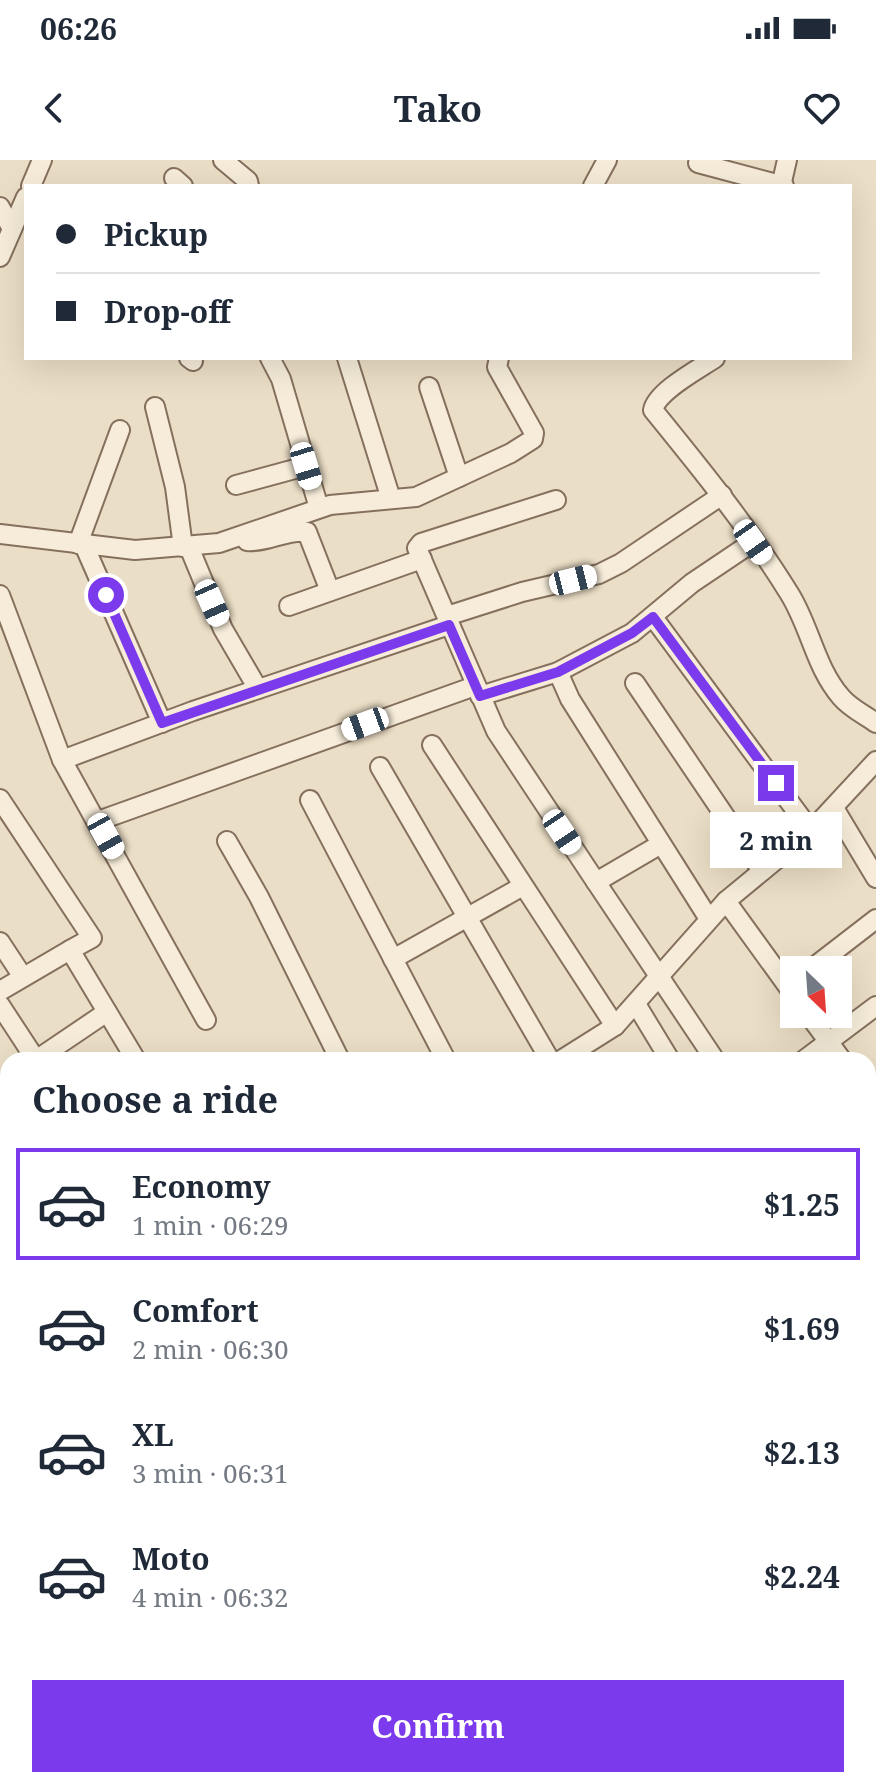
<!DOCTYPE html>
<meta charset="utf-8">
<style>
body{margin:0;font-family:"Noto Serif",serif;background:#f2f2f3;color:#1f2937;height:100vh;display:flex;flex-direction:column;font-size:30px;white-space:nowrap}
*{box-sizing:border-box;margin:0}
p{font-size:26px;color:#747a83}
.icon{flex:none;width:44px;height:44px;fill:none;stroke:currentColor;stroke-width:2;stroke-linecap:round;stroke-linejoin:round}
.map{position:relative;flex:1;overflow:hidden}
.side{position:absolute;left:0px;top:892px;width:876px;height:736px;display:flex;flex-direction:column;background:#fff;border-radius:24px 24px 0 0;box-shadow:0 8px 32px #0002}
.side>*{flex:none}
.hud{position:absolute;left:24px;top:24px;width:828px;height:176px;border-radius:0px;box-shadow:0 8px 32px #0002;display:grid;align-content:center;height:176px;padding:0 32px;background:#fff}
.needle{width:52px;rotate:155deg}
.tools{position:absolute;left:780px;top:796px;display:grid;gap:16px}
.tools a{display:grid;place-items:center;width:72px;height:72px;border-radius:0px;background:#fff;box-shadow:0 8px 32px #0002;font-size:40px}
.end{position:absolute;width:36px;height:36px;margin:-18px;border:10px solid #7c3aed;background:#fff;box-shadow:0 0 0 4px #fff}
.from{border-radius:50%}
.bubble{position:absolute;height:56px;border-radius:0px;background:#fff;box-shadow:0 8px 32px #0002;font-size:26px;font-weight:700;line-height:56px;text-align:center}
.car{position:absolute;width:24px;height:48px;margin:-24px -12px;border-radius:10px;box-shadow:0 0 6px 2px #0007;background:linear-gradient(#fff 24%,#345 0 40%,#fff 0 76%,#345 0 86%,#fff 0)}
.hud b{display:flex;align-items:center;gap:28px;height:76px;font-size:30px}
.hud b+b{border-top:2px solid #e0e1e3}
.hud i{width:20px;height:20px;background:#1f2937}
ul{padding:0;list-style:none}
li{display:flex;align-items:center;gap:24px;height:112px;margin:0 16px 12px;padding:0 16px;border:4px solid transparent;border-radius:0px}
li div{flex:1}
li b{display:block;font-size:30px}
li em{font-style:normal;font-weight:700}
li.active{border-color:#7c3aed}
li>.icon{width:72px;height:72px;stroke-width:1.5}
h2{padding:0 32px;font-size:36px;line-height:96px}
.cta{display:flex;gap:16px;margin-top:auto;padding:16px 32px}
.cta a{flex:1;height:92px;border-radius:0px;background:#7c3aed;color:#fff;font-size:32px;font-weight:700;line-height:92px;text-align:center}
.status{display:flex;justify-content:space-between;align-items:center;height:56px;padding:0 40px;background:#fff;direction:ltr}
.status svg{height:22px;fill:currentColor}
header{display:flex;justify-content:space-between;align-items:center;height:104px;padding:0 32px;background:#fff;font-size:36px;font-weight:700}
.map>svg:first-child{display:block}
.lines{fill:none;stroke-linecap:round;stroke-linejoin:round}
.minor-casing{stroke:#85705d;stroke-width:22}
.minor{stroke:#f6ecd9;stroke-width:18}
.route{stroke:#7c3aed;stroke-width:10}
</style>
<div class="status"><b>06:26</b><svg viewBox="0 0 49 12"><path d="M0 12V9h3v3zM5 12V6h3v6zM10 12V3h3v9zM15 12V0h3v12zM26 1h20v11H26zM47 4h2v5h-2z"/></svg></div>
<header><svg class="icon" aria-label="back" viewBox="0 0 24 24"><path d="M15 5l-7 7 7 7"/></svg>Tako<svg class="icon" aria-label="heart" viewBox="0 0 24 24"><path d="M12 20l-8-8c-3-5 5-10 8-4 3-6 11-1 8 4z"/></svg></header>
<div class="map">
<svg width="876" height="1628" viewBox="0 0 876 1628">
<rect width="100%" height="100%" fill="#ebdec6"/>
<g class="lines">
<defs>
<g id="minor">
<polyline points="223,0 248,21 249,26"/>
<polyline points="698,3 784,26"/>
<polyline points="174,18 183,26"/>
<polyline points="31,26 42,0"/>
<polyline points="593,26 607,0"/>
<polyline points="781,26 787,0"/>
<polyline points="0,47 12,69"/>
<polyline points="0,97 26,37"/>
<polyline points="189,198 193,201"/>
<polyline points="270,198 281,219 319,348"/>
<polyline points="347,198 391,339"/>
<path d="M715 198C699 209 657 231 653 250 701 309 749 368 789 433 810 466 815 507 841 537 850 548 865 555 876 563"/>
<polyline points="429,227 459,317"/>
<polyline points="155,247 175,327 183,387"/>
<polyline points="236,325 306,306"/>
<polyline points="556,340 421,383 417,388 496,571 596,722 661,684"/>
<polyline points="0,374 135,390 219,383 330,345 416,337 511,293 533,279 534,273 497,207 499,198"/>
<path d="M247 381C267 383 287 369 307 372L330 431"/>
<polyline points="78,384 120,270"/>
<polyline points="84,385 162,563"/>
<polyline points="189,387 223,469 258,529"/>
<polyline points="0,435 62,600 206,860"/>
<polyline points="289,446 422,399"/>
<polyline points="447,456 522,432 599,414 621,403 722,335"/>
<polyline points="653,457 811,671"/>
<polyline points="558,512 570,539 709,759"/>
<polyline points="635,523 762,711"/>
<polyline points="480,536 558,512 632,473 692,423 753,382"/>
<polyline points="432,585 615,866"/>
<polyline points="62,600 193,551 449,465"/>
<polyline points="380,607 550,900"/>
<polyline points="0,639 92,778 70,790 136,900"/>
<polyline points="310,640 446,900"/>
<polyline points="834,648 876,718"/>
<polyline points="98,661 475,526"/>
<polyline points="227,681 259,737 340,900"/>
<polyline points="596,722 715,900"/>
<polyline points="726,741 794,835"/>
<polyline points="0,782 23,817"/>
<polyline points="393,799 523,726"/>
<polyline points="810,810 876,759"/>
<polyline points="0,831 70,790"/>
<polyline points="636,844 670,900"/>
<polyline points="0,845 36,900"/>
<polyline points="808,854 842,900"/>
<polyline points="36,900 107,852"/>
<polyline points="561,900 615,866 726,741 811,671 876,601"/>
<polyline points="804,900 876,846"/>
<polyline points="868,935 876,946"/>
<polyline points="0,949 8,961"/>
<polyline points="868,1027 876,1021"/>
<polyline points="0,1088 8,1101"/>
<polyline points="868,1110 876,1110"/>
<polyline points="0,1124 8,1124"/>
<polyline points="868,1147 876,1163"/>
<polyline points="868,1284 876,1301"/>
<polyline points="0,1329 8,1324"/>
<polyline points="0,1440 8,1458"/>
<polyline points="868,1482 876,1496"/>
<polyline points="0,1557 8,1573"/>
<polyline points="868,1609 876,1623"/>
<polyline points="33,1620 37,1628"/>
<polyline points="96,1620 100,1628"/>
<polyline points="280,1620 284,1628"/>
<polyline points="371,1620 375,1628"/>
<polyline points="453,1620 458,1628"/>
<polyline points="540,1620 545,1628"/>
<polyline points="659,1620 662,1628"/>
<polyline points="412,1628 426,1620"/>
<polyline points="739,1628 751,1620"/>
</g>
</defs>
<use href="#minor" class="minor-casing"/>
<use href="#minor" class="minor"/>
</g>
<g class="lines">
<polyline class="route" points="106,435 162,563 449,465 480,536 558,512 632,473 653,457 776,623"/>
</g>
</svg>
<div class="tools">
<a><svg class="needle" viewBox="-14 -14 28 28"><path d="M0-13l5 13h-10z" fill="#e53935"/><path d="M0 13l5-13h-10z" fill="#747a83"/></svg></a>
</div>
<i class="end from" style="left:106px;top:435px"></i>
<i class="end" style="left:776px;top:623px"></i>
<div class="bubble" style="left:710px;top:652px;width:132px">2 min</div>
<i class="car" style="left:306px;top:306px;rotate:163deg"></i>
<i class="car" style="left:753px;top:382px;rotate:145deg"></i>
<i class="car" style="left:573px;top:420px;rotate:76deg"></i>
<i class="car" style="left:212px;top:443px;rotate:156deg"></i>
<i class="car" style="left:365px;top:564px;rotate:250deg"></i>
<i class="car" style="left:562px;top:672px;rotate:146deg"></i>
<i class="car" style="left:106px;top:676px;rotate:151deg"></i>
<div class="hud">
<b><i class="from"></i>Pickup</b>
<b><i></i>Drop-off</b>
</div>
<section class="side">
<h2>Choose a ride</h2>
<ul>
<li class="active"><svg class="icon" aria-label="car" viewBox="0 0 24 24"><path d="M5 17H2v-5l4-1 3-4h7l3 4 3 1v5h-3M9 17h6M6 11h13"/><circle cx="7" cy="17" r="2"/><circle cx="17" cy="17" r="2"/></svg><div><b>Economy</b><p>1 min · 06:29</p></div><em>$1.25</em></li>
<li><svg class="icon" aria-label="car" viewBox="0 0 24 24"><path d="M5 17H2v-5l4-1 3-4h7l3 4 3 1v5h-3M9 17h6M6 11h13"/><circle cx="7" cy="17" r="2"/><circle cx="17" cy="17" r="2"/></svg><div><b>Comfort</b><p>2 min · 06:30</p></div><em>$1.69</em></li>
<li><svg class="icon" aria-label="car" viewBox="0 0 24 24"><path d="M5 17H2v-5l4-1 3-4h7l3 4 3 1v5h-3M9 17h6M6 11h13"/><circle cx="7" cy="17" r="2"/><circle cx="17" cy="17" r="2"/></svg><div><b>XL</b><p>3 min · 06:31</p></div><em>$2.13</em></li>
<li><svg class="icon" aria-label="car" viewBox="0 0 24 24"><path d="M5 17H2v-5l4-1 3-4h7l3 4 3 1v5h-3M9 17h6M6 11h13"/><circle cx="7" cy="17" r="2"/><circle cx="17" cy="17" r="2"/></svg><div><b>Moto</b><p>4 min · 06:32</p></div><em>$2.24</em></li>
</ul>
<div class="cta"><a>Confirm</a></div>
</section>
</div>
